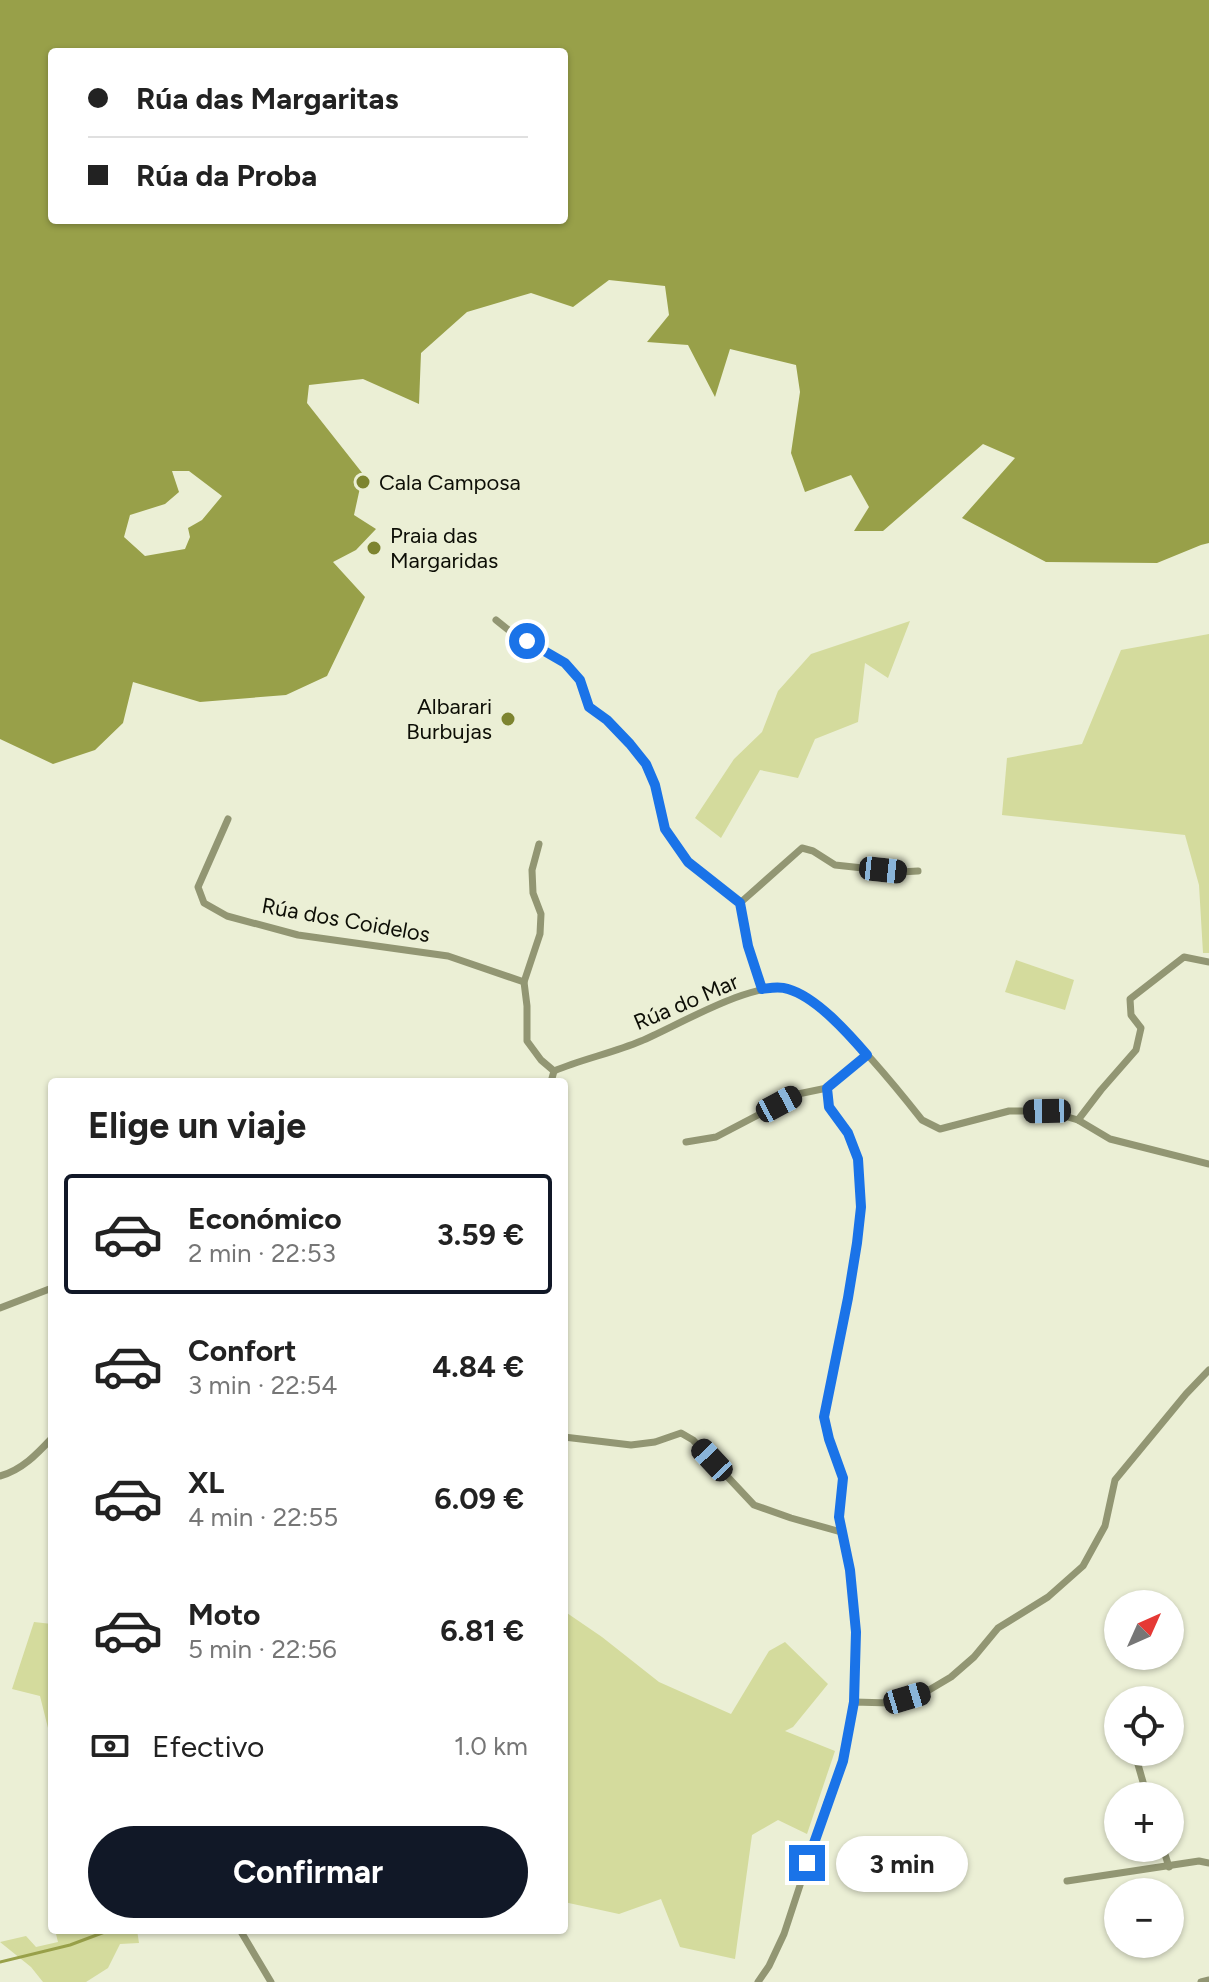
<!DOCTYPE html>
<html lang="es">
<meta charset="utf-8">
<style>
body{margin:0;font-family:Figtree,sans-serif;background:#f2f2f2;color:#222;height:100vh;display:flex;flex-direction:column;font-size:30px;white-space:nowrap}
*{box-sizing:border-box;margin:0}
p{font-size:26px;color:#767676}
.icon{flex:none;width:44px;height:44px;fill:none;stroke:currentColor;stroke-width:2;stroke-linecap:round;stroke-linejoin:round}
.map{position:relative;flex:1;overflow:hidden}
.drawer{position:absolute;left:48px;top:1078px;width:520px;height:856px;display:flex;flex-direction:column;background:#fff;border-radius:8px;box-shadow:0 2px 6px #0004}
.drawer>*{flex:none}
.hud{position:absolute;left:48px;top:48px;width:520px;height:176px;border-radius:8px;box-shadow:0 2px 6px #0004;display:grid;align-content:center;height:176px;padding:0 40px;background:#fff}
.needle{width:52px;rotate:45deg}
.tools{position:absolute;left:1104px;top:1590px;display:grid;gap:16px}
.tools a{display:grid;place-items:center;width:80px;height:80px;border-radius:50%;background:#fff;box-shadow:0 2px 6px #0004;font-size:40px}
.end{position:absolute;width:36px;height:36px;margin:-18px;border:10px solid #1a73e8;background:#fff;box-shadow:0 0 0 4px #fff}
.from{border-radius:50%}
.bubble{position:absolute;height:56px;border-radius:28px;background:#fff;box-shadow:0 2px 6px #0004;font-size:26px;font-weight:700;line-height:56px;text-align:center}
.car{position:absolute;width:24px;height:48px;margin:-24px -12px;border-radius:10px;box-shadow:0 0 6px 2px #0007;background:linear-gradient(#222 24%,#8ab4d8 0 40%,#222 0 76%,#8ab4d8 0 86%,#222 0)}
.hud b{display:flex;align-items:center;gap:28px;height:76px;font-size:30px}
.hud b+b{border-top:2px solid #e0e0e0}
.hud i{width:20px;height:20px;background:#222}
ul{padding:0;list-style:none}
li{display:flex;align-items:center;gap:24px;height:120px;margin:0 16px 12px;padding:0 24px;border:4px solid transparent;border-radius:8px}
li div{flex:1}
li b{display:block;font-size:30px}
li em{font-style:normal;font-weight:700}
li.current{border-color:#111827}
li>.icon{width:72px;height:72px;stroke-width:1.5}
h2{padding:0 40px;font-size:36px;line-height:96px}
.pay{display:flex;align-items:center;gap:20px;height:88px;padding:0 40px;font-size:30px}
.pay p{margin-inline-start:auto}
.cta{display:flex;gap:16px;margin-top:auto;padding:16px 40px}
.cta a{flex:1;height:92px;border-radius:48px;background:#111827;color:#fff;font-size:32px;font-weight:700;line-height:92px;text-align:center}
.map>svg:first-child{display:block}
.green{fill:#d4db9d}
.water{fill:#98a049;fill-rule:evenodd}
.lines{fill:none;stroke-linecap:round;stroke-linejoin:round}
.stream{stroke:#98a049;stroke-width:3}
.minor{stroke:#929673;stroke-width:7}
.route{stroke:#1a73e8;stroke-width:10}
.poi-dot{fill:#7d8430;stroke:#ebefd5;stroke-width:3}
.labels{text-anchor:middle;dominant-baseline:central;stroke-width:7;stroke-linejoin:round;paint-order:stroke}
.poi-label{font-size:22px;fill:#0d0e06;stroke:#ebefd5;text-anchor:start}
.street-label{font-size:22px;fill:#0d0e06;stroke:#ebefd5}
</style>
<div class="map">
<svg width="1209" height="1982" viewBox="0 0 1209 1982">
<rect width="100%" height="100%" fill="#ebefd5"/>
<g class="green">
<polygon points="910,621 888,678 865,663 858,722 815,739 798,778 760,770 721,838 695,818 734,759 762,732 778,691 811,654"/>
<polygon points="1209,634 1209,953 1203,953 1199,885 1185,835 1002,815 1007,758 1082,744 1121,650"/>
<polygon points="1016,960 1074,980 1065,1010 1005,992"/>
<polygon points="564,1611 602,1637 659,1682 731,1714 769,1651 785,1642 828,1684 793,1727 785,1731 835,1751 807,1834 778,1820 752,1835 735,1959 680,1947 661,1899 619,1914 564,1902"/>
<polygon points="34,1622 52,1624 52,1744 40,1696 12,1689"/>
<polygon points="55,1930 137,1930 139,1943 120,1944 108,1968 86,1982 43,1982 31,1967 0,1942 26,1936 36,1947 58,1942"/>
</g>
<path class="water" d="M0 0H1209V543L1201 545 1157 563 1046 562 962 518 1015 458 983 444 883 531H854L869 507 851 475 805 492 791 453 800 392 796 365 730 349 715 397 688 345 647 342 669 315 665 286 609 280 573 307 531 293 467 312 421 353 419 404 363 379 309 385 307 403 363 474 354 515 376 529 356 550 333 562 365 597 327 676 286 695 200 702 133 682 123 723 95 750 53 764 0 739ZM564 52V220H52V52ZM172 471H189L222 496 202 520 188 528 190 537 185 549 145 556 124 537 130 515 165 504 179 492Z"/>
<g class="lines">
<polyline class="stream" points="0,1962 70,1945 110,1930"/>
<g class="minor">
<polyline points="496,620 511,632 565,663 580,680 589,707 607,720 630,744 646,764 655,785 665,829 688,862 740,903 748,946 762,989"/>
<polyline points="228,819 198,887 204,903 227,916 298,935 448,956 524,982"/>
<polyline points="539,844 532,870 533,893 541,914 540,934 524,982 527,1006 527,1041 541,1060 554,1071"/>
<polyline points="740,903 802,848 813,851 835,865 900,872 918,871"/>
<path d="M551 1082 554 1071C582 1059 613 1053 641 1041 673 1028 755 979 788 989 827 1000 896 1087 922 1120L940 1129 1009 1111H1047L1078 1120 1110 1139 1209 1164"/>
<polyline points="827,1088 829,1107 848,1133 858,1159 861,1207 857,1243 837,1355 824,1417 829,1439 843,1478 839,1517 850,1570 856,1632 854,1702"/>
<polyline points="1078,1120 1101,1090 1136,1050 1141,1028 1131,1015 1130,999 1184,957 1209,962"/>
<polyline points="686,1142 716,1137 798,1094 827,1088 867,1055"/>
<polyline points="0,1308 52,1288"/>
<polyline points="564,1437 631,1445 655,1442 681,1433 693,1440 754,1505 791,1518 841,1532"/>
<path d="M0 1476C22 1470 37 1454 52 1438"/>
<polyline points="1137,1761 1147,1796"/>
<polyline points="1163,1848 1169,1867"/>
<polyline points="1067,1881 1199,1861 1209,1863"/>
<polyline points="240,1930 271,1982"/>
<polyline points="758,1982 769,1966 784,1934 827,1803 843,1761 854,1702 890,1703 924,1693 951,1677 974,1657 998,1628 1048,1597 1083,1566 1105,1526 1115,1480 1186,1394 1209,1370"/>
<polyline points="1201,1982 1209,1980"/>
</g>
</g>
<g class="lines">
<path class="route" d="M527 641 565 663 580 680 589 707 607 720 630 744 646 764 655 785 665 829 688 862 740 903 748 946 762 989C771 988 779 986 788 989 816 997 848 1033 867 1055L827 1088 829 1107 848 1133 858 1159 861 1207 857 1243 848 1298 824 1417 829 1439 843 1478 839 1517 850 1570 856 1632 854 1702 843 1761 807 1863"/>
</g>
<g class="poi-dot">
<circle cx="363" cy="482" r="8"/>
<circle cx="374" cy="548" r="8"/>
<circle cx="508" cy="719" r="8"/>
</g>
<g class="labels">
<g class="poi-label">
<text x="379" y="482">Cala Camposa</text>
<text x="390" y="535">Praia das<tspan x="390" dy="25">Margaridas</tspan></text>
<text x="492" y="706" text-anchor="end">Albarari<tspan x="492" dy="25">Burbujas</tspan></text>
</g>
<g class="street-label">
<text transform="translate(346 920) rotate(10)">Rúa dos Coidelos</text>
<text transform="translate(686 1002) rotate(-23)">Rúa do Mar</text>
</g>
</g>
</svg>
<div class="tools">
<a><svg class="needle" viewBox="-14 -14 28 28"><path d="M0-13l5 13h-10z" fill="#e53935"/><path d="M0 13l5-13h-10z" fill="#767676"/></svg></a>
<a><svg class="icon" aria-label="locate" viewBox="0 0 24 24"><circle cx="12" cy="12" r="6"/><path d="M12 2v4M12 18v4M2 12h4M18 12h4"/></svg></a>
<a>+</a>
<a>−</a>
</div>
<i class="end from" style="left:527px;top:641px"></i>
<i class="end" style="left:807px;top:1863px"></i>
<div class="bubble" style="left:836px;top:1836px;width:132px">3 min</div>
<i class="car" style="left:883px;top:870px;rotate:96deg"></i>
<i class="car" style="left:779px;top:1104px;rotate:62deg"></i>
<i class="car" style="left:1047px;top:1111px;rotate:269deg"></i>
<i class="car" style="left:712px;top:1460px;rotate:317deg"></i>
<i class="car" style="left:907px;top:1698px;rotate:73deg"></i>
<div class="hud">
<b><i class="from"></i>Rúa das Margaritas</b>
<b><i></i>Rúa da Proba</b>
</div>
<section class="drawer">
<h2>Elige un viaje</h2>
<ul>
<li class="current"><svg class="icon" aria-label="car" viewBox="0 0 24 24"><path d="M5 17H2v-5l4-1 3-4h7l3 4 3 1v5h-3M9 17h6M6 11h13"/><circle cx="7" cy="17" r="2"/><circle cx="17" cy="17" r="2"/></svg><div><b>Económico</b><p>2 min · 22:53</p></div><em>3.59 €</em></li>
<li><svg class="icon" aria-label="car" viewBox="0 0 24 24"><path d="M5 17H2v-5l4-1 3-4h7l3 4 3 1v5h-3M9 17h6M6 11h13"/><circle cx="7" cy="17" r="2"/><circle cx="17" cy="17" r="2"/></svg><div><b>Confort</b><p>3 min · 22:54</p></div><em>4.84 €</em></li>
<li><svg class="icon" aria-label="car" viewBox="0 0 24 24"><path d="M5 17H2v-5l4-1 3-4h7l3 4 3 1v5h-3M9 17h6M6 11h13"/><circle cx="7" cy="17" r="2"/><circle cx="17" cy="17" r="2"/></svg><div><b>XL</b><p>4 min · 22:55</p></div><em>6.09 €</em></li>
<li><svg class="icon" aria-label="car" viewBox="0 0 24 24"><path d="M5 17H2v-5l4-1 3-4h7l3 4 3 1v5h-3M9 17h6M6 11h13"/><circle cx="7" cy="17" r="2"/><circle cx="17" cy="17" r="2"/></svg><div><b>Moto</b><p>5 min · 22:56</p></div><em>6.81 €</em></li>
</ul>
<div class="pay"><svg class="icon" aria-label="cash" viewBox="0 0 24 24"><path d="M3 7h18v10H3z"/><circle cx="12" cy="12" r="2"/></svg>Efectivo<p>1.0 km</p></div>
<div class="cta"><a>Confirmar</a></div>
</section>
</div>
